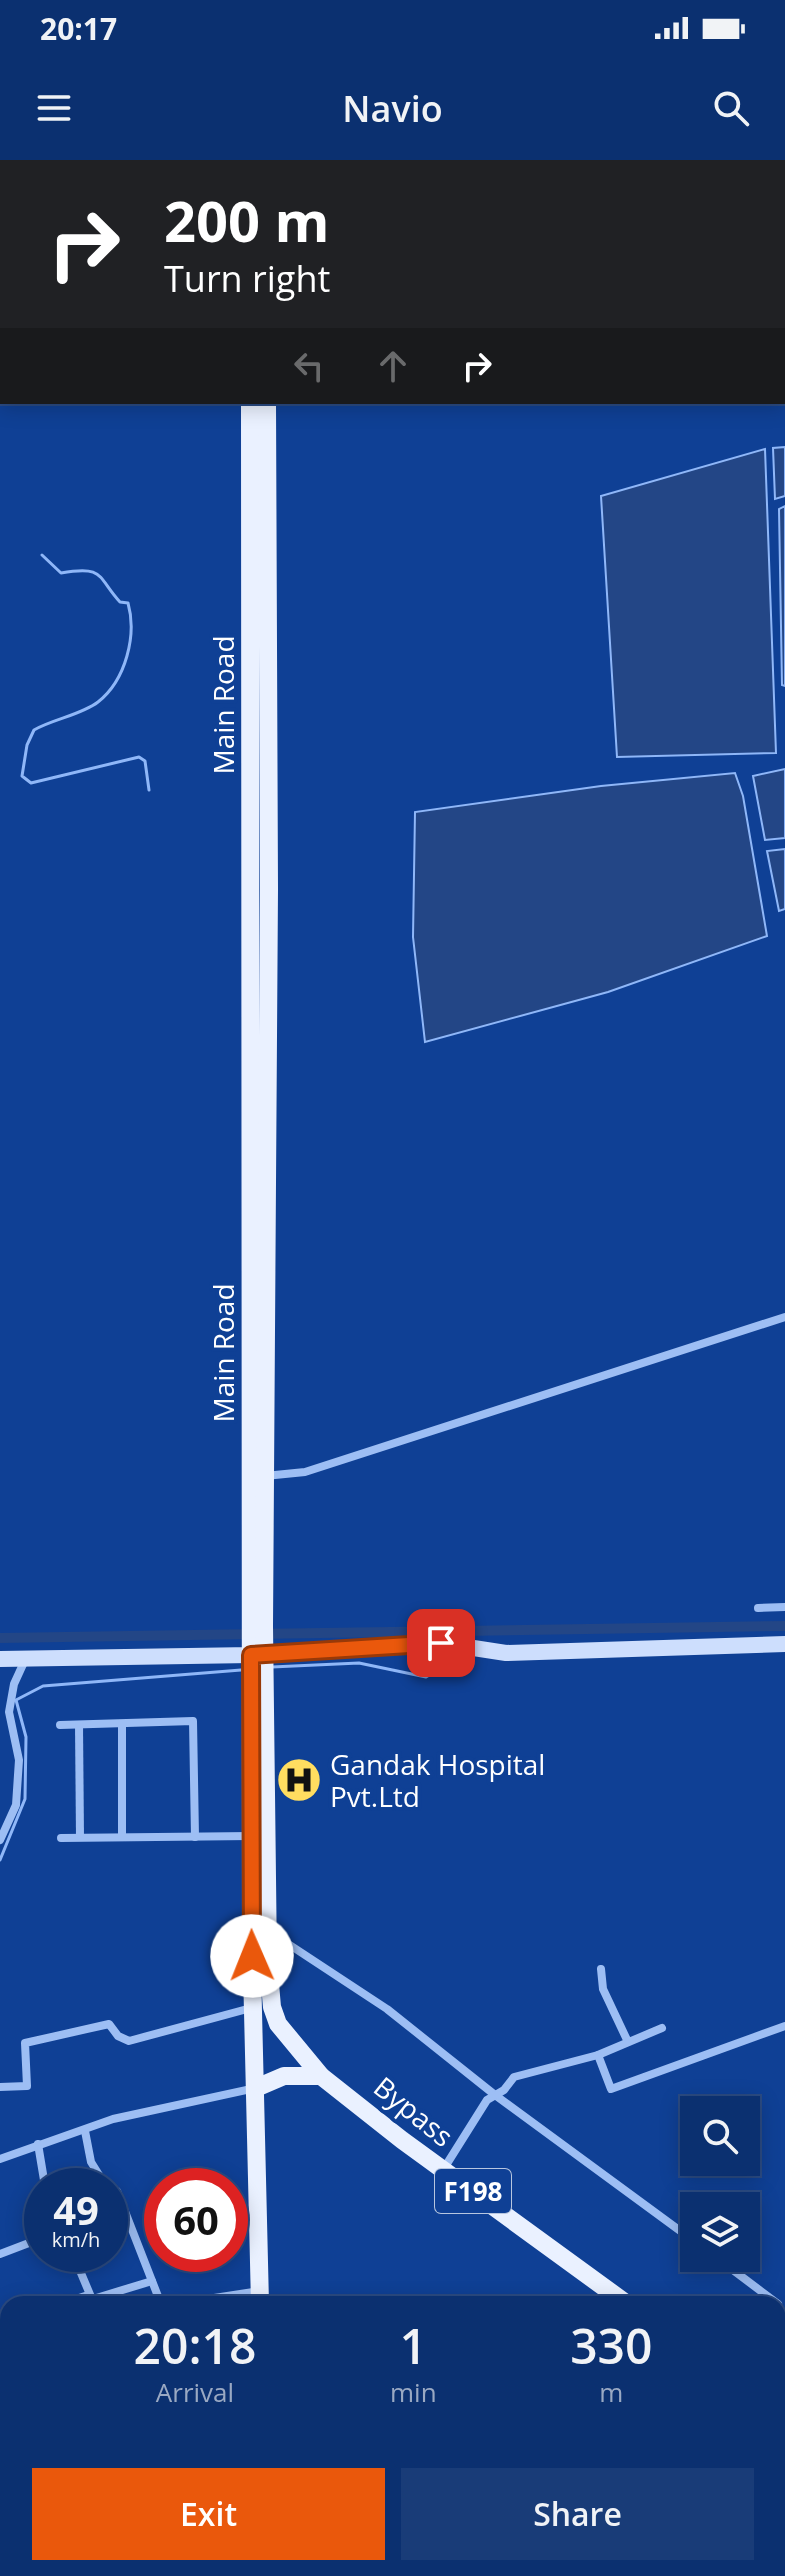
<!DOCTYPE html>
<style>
body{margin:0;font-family:"Open Sans",sans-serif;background:#193c78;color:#f1f3f6;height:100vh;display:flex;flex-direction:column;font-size:30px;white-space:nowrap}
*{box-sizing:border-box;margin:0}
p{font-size:26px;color:#9aa9c3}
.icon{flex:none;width:44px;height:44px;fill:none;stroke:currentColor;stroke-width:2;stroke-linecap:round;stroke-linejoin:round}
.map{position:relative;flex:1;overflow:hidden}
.side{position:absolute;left:0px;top:2136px;width:786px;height:280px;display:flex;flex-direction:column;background:#0b3070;border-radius:24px 24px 0 0;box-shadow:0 4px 20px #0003,0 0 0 2px #2b4b83}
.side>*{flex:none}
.banner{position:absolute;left:0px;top:0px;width:786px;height:244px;box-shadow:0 4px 20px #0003,0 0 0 2px #2b4b83;background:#202124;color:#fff;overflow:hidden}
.buttons{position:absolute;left:680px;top:1936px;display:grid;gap:16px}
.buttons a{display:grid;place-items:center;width:80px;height:80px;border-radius:0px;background:#0b3070;box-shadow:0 4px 20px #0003,0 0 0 2px #2b4b83;font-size:40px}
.speed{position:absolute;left:24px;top:2008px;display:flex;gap:16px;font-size:40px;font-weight:700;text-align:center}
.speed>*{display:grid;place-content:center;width:104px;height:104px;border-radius:50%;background:#0b3070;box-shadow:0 4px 20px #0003,0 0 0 2px #2b4b83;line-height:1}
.speed small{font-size:20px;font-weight:400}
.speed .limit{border:12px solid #d22;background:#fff;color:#111}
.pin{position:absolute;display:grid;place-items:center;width:68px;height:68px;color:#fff;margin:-34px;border-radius:16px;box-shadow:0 4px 12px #0006}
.me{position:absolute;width:88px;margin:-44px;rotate:359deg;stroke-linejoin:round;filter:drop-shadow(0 0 6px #0008)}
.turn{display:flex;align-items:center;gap:28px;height:168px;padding:0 32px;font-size:36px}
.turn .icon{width:104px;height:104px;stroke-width:2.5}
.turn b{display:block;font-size:56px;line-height:68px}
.lanes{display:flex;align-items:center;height:76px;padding:0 32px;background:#0003;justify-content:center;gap:40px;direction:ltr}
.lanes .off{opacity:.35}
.eta{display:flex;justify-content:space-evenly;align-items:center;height:136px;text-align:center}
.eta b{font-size:48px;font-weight:600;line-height:56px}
.button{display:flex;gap:16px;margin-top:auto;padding:16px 32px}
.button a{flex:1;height:92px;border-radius:0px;background:#ea580c;color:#fff;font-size:32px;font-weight:600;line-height:92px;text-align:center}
.button a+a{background:#193c78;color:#f1f3f6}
.status{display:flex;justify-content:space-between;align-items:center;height:56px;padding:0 40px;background:#0b3070;direction:ltr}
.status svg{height:22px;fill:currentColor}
header{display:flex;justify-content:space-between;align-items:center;height:104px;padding:0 32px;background:#0b3070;font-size:36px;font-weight:600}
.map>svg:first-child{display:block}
.water{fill:#234686;stroke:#8fb7f8;stroke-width:2}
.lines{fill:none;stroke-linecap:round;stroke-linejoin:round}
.stream{stroke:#8fb7f8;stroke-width:3}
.canal{stroke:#234686;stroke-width:10}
.minor{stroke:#9dbef4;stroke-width:8}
.secondary{stroke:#cddefd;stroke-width:16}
.primary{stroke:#eaf1ff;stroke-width:18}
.route-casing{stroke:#983908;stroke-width:20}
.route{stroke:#ea580c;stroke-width:14}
.labels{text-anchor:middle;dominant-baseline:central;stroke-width:8;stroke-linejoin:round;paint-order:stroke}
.shield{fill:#0f4095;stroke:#b7c6df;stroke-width:2}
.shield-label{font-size:26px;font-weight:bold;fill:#fff}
.street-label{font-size:28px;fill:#fff;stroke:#0f4095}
.poi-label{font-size:28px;fill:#fff;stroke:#0f4095;text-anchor:start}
</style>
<div class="status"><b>20:17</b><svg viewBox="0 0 49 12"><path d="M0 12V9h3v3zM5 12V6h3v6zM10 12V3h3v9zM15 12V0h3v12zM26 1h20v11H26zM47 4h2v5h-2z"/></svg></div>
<header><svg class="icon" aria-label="menu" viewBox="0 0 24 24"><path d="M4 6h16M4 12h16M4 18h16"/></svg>Navio<svg class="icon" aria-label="search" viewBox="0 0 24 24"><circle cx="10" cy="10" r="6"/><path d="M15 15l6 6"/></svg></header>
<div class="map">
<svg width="785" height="2416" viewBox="0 0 785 2416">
<rect width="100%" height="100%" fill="#0f4095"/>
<g class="water">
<polygon points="785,287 785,336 775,339 773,288"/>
<polygon points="765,289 776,593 617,597 601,336"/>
<polygon points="785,346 785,526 782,525 779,349"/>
<polygon points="785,609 785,678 765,680 753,616"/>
<polygon points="735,613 743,636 767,776 608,832 425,882 413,777 415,652 601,626"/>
<polygon points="785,689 785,749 779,751 767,691"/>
</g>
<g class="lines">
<g class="stream">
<polyline points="236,2 236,0"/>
<path d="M42 395 61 413C105 405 97 417 120 442L128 443C137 475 126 520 98 542 81 555 53 559 34 570L27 585 22 616 31 623 139 597 145 601 149 630"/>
<polyline points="272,1507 359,1503 426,1517 438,1510 443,1498"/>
<polyline points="0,1700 25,1639 26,1577 16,1540 43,1526 241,1510"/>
</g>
<g class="canal">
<polyline points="345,2 346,0"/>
<polyline points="0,76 2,76"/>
<polyline points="0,1478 785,1466"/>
</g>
<g class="minor">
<polyline points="351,2 352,0"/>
<polyline points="0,100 2,101"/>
<polyline points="265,1316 305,1312 785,1157"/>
<polyline points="758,1448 785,1447"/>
<polyline points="122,1564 122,1677"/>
<polyline points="60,1565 193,1561 195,1677"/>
<polyline points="79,1565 80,1677"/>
<polyline points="61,1678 252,1676"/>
<polyline points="0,1680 16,1645 19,1600 9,1552 14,1524 25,1500"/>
<polyline points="270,1772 387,1849 495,1935 694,2081"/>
<polyline points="601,1809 603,1829 628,1882"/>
<polyline points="598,1895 662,1868"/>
<polyline points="0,1927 27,1926 25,1883 109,1864 118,1876 129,1881 251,1848"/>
<polyline points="85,1971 91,2002 106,2026"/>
<polyline points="38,1984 45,2026"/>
<polyline points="0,1999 113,1959 256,1928"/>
<polyline points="443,2010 487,1940 504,1930 514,1917 598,1895 611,1929 785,1866"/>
<polyline points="110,2029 117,2031 161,2144"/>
<polyline points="0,2094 42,2078"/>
<polyline points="73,2094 94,2144"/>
<polyline points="717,2098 778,2144"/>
<polyline points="93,2139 152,2121"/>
<polyline points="61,2144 88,2135"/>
<polyline points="175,2144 260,2131"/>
<polyline points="0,2166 8,2162"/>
<polyline points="0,2234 8,2249"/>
<polyline points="0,2304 8,2301"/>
<polyline points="0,2378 6,2399"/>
</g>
<polyline class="secondary" points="0,1499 251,1495 441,1483 506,1493 785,1484"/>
<g class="primary">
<polyline points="250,0 250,2"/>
<polyline points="267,2 267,0"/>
<polyline points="250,242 251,1768 260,2144"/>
<polyline points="267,242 269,729 264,1466 268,1801 272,1847 278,1864 321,1916 402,1980 627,2144"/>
<polyline points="256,1928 284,1916 321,1916"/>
<polyline points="778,2259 785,2265"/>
<polyline points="258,2416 259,2408"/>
</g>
</g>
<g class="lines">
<g class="route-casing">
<polyline id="route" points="252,1796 251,1495 441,1483"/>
</g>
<use href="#route" class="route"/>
</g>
<defs>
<g id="hospital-disc" transform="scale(2.3)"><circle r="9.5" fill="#ffdd60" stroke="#0f4095"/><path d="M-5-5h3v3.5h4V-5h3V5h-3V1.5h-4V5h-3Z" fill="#111"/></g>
</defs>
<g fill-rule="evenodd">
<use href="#hospital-disc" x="299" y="1620"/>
</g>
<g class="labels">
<rect class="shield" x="435" y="2009" width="76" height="44" rx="6"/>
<g class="shield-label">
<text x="473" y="2031">F198</text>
</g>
<g class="street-label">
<text transform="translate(223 545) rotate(-90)">Main Road</text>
<text transform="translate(223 1193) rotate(-90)">Main Road</text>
<text transform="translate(414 1951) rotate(39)">Bypass</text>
</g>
<g class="poi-label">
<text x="330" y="1604">Gandak Hospital<tspan x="330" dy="32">Pvt.Ltd</tspan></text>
</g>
</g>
</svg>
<div class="buttons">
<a><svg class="icon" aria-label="search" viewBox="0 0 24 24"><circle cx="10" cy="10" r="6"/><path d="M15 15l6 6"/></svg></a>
<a><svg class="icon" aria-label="layers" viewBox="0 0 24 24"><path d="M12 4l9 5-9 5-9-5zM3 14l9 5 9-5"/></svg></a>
</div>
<div class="speed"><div>49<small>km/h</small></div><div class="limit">60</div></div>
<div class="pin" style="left:441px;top:1483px;background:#d93025"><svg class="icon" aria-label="arrive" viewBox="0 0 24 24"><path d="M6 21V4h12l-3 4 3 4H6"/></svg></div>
<svg class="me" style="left:252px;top:1796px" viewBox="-20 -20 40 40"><circle r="19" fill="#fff"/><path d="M0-13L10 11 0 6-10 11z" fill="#ea580c"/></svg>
<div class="banner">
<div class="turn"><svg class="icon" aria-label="right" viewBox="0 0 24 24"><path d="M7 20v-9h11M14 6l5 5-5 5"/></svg><div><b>200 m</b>Turn right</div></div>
<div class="lanes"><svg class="icon off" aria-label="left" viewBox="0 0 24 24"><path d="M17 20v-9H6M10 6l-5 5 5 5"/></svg><svg class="icon off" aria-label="ahead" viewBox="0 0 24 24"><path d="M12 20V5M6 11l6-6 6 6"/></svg><svg class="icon" aria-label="right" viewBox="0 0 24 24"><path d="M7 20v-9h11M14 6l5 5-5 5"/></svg></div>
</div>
<section class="side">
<div class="eta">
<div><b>20:18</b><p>Arrival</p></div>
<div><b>1</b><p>min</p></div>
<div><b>330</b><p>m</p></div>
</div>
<div class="button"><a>Exit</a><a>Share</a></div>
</section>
</div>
